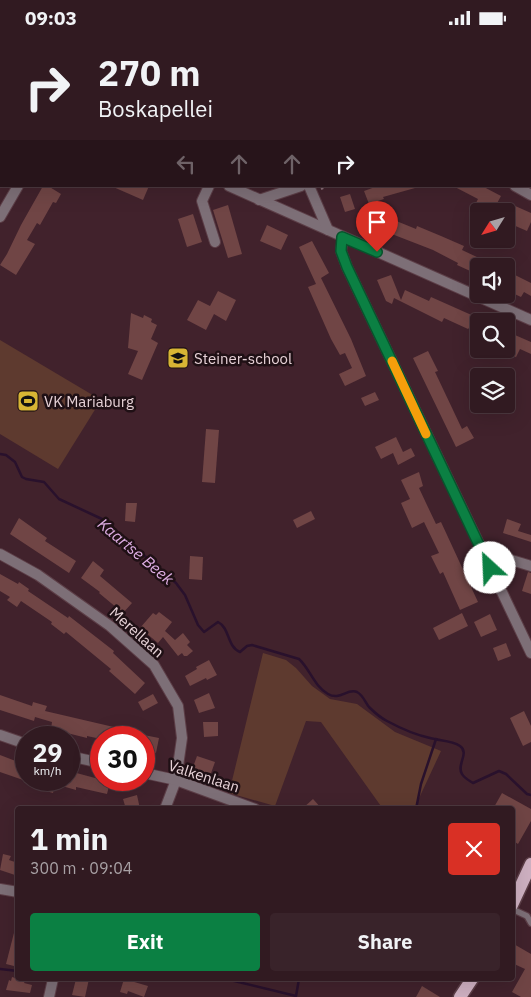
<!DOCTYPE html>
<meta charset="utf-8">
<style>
body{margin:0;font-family:"IBM Plex Sans",sans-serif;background:#39232a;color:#f1f3f6;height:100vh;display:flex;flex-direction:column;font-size:19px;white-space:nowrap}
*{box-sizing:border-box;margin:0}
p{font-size:16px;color:#a8a1a5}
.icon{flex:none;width:28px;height:28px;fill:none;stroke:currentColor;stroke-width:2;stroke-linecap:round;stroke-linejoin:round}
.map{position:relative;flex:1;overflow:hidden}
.panel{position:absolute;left:15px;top:771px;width:500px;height:175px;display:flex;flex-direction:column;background:#311a21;border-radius:5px;box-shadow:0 5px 20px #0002,0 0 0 1px #4c383f}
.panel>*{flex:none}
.banner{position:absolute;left:0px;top:0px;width:531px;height:152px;box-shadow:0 5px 20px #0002,0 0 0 1px #4c383f;background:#311a21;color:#f1f3f6;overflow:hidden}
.needle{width:32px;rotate:233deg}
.tools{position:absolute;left:470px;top:168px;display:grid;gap:10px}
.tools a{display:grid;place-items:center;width:45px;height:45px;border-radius:5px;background:#311a21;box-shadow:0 5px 20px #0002,0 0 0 1px #4c383f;font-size:25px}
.speed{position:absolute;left:15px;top:691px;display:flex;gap:10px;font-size:25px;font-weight:700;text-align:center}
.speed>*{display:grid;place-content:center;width:65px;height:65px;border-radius:50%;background:#311a21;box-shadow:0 5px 20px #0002,0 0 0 1px #4c383f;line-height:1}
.speed small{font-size:12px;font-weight:400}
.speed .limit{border:8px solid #d22;background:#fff;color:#111}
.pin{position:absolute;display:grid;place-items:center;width:42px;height:42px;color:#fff;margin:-51px -21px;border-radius:50% 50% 50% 0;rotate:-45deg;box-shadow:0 0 5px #0007}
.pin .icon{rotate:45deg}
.me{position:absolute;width:55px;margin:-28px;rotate:335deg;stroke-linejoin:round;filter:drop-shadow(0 0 4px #0008)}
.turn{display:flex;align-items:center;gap:18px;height:105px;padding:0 15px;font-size:22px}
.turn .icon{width:65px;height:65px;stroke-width:2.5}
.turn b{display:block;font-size:35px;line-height:42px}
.lanes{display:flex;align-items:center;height:48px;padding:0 15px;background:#0003;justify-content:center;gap:25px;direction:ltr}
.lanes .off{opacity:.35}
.round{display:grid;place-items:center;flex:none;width:52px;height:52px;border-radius:5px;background:#39232a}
.headline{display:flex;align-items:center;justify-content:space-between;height:85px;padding:0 15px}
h1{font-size:30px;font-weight:800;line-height:38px}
.action{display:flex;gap:10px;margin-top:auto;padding:10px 15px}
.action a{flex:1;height:58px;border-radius:5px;background:#0b8043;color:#fff;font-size:20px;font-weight:800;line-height:58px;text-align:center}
.action a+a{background:#39232a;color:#f1f3f6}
.status{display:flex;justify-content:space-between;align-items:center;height:35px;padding:0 25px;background:#311a21;direction:ltr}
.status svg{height:14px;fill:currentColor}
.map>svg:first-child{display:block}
.green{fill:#5e3a2f}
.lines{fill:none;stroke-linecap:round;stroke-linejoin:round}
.stream{stroke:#29112c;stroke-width:2.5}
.building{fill:#704545}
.service-casing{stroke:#5c3e47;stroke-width:8}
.minor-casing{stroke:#5c3e47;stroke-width:12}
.primary-casing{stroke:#5c3e47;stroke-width:15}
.path{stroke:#896e76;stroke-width:2;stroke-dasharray:2.5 2.5;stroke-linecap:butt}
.service{stroke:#7d6f77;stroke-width:5.5}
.minor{stroke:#7d6f77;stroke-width:10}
.primary{stroke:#ceb0c1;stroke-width:12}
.route-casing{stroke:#07532c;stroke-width:12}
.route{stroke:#0b8043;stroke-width:9}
.slow{stroke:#f59e0b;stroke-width:9}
.labels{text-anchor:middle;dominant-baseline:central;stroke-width:5;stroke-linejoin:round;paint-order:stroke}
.poi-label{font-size:15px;fill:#e7d2d7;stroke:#1f1015;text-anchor:start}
.street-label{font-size:15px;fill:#e7d2d7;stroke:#1f1015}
.water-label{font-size:16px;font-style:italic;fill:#deade3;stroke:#1f1015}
</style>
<div class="status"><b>09:03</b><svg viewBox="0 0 49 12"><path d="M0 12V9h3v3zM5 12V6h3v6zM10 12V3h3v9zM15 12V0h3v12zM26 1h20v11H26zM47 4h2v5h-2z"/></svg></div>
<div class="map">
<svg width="531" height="962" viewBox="0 0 531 962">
<rect width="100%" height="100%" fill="#41222c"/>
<g class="green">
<polygon points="0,305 101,365 58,434 0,399"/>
<polygon points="263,618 286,625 296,633 312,651 330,664 357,669 395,697 441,716 414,774 383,774 321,687 306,686 275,771 229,758"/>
</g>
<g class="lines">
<g class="stream">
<path d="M0 419 6 420 15 427 22 442 26 444 44 447 59 464 102 484 176 548 185 560 198 590 204 597 218 587C230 593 227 612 240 617L247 611 252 610 299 624C310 634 314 651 328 659 340 666 347 653 357 657 363 660 365 667 369 672 374 677 381 683 387 686 400 693 416 700 430 703 440 706 451 705 460 711 470 718 456 730 462 739 464 743 470 746 473 748L499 736 506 739 527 759 531 760"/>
<polyline points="416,774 421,749 436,704"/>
<polyline points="0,934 18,936"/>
<polyline points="226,944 296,961 299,944"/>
</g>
</g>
<g class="building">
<polygon points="43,151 48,151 61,159 56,168 53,167 40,190 37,188 27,205 35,209 16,240 0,230 7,219 21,190"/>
<polygon points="111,151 149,151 143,165"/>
<polygon points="378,151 414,151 415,153 383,162 384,164 369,169 364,156"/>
<polygon points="453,151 482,151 501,161 495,172 487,168 483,176 478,176 473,174 478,164"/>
<polygon points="350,159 355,174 345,177 340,162"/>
<polygon points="228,170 242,219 228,223 213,175"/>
<polygon points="513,170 531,178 531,187 527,196 506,187"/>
<polygon points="193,179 202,207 187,212 178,184"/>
<polygon points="389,183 416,194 417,191 441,201 464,211 462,215 496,231 479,231 479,240 457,230 458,228 433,215 384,196"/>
<polygon points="267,190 288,200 281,215 260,206"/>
<polygon points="312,206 329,238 321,243 351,304 366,341 345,351 339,339 352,333 345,318 340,320 331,304 308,252 316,249 299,212"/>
<polygon points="511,238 531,248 531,261 524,257 521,262 506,255 506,248"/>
<polygon points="391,240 401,265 405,255 429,266 431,262 485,286 479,286 479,297 469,293 468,294 444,283 442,287 394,263 392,269 386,266 377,245"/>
<polygon points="218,256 236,265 226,286 214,279 206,295 187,285 198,265 210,271"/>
<polygon points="131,278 143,283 144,280 152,284 151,287 157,290 151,304 158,308 142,345 128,339 138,316 128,313"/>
<polygon points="506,296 531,307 531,319 520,314 516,322 506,318"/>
<polygon points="428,316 438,336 435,337 462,394 467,391 474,403 456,412 413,323"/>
<polygon points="375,357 379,365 365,371 361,363"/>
<polygon points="206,394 219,395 215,448 202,447"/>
<polygon points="396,402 403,417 411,413 415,421 398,430 393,418 381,424 375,412"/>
<polygon points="419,437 423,451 419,453 426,468 436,489 441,487 478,567 460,575 443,537 440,539 431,521 439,518 424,487 412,493 401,468 410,464 401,445"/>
<polygon points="126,468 137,468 135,487 125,486"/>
<polygon points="311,476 315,484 297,493 293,485"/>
<polygon points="19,483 47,503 45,506 76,526 69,538 10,499"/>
<polygon points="507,484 521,489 518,496 531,500 531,507 503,498"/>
<polygon points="190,521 203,522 202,545 189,544"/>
<polygon points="93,526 104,535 100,541 132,568 123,578 99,558 100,557 81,543"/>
<polygon points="528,537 531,538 531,559 522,556"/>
<polygon points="0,539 18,549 19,547 29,554 28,556 68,583 69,581 114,616 113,618 145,648 135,659 109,636 111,634 66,597 64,599 51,589 52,587 21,566 17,572 7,565 10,562 0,556"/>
<polygon points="159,577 172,587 165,596 175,605 183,598 190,607 187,610 193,616 187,621 184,621 182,618 178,621 163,602 158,608 140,593 153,578 156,580"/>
<polygon points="462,578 468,591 439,605 433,593"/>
<polygon points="490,579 497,595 481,602 474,587"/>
<polygon points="506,608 511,621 498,626 493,613"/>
<polygon points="209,625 217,640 207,645 206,643 190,651 185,641 197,634 196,632"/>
<polygon points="209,658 215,673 199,678 194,665"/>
<polygon points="153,659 158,668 143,676 138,667"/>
<polygon points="0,660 32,671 33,667 47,671 45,676 118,693 116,702 101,702 101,704 87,701 87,703 51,694 52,687 35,682 34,686 0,675"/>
<polygon points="524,676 531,691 531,707 523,711 510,683"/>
<polygon points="203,687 218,687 218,701 204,702"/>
<polygon points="144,700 159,703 156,718 144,715"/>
<polygon points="0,720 26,730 26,746 0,737"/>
<polygon points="197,721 215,727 210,741 192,735"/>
<polygon points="69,736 110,747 107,759 76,752 76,755 55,749 53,758 39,754 41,745 69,745"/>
<polygon points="502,758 531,774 531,786 518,809 512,805 512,774 493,774"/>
<polygon points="137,760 140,774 126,774 123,764"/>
<polygon points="313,764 322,774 302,774"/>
<polygon points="3,819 11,821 9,825 18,828 15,840 0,835"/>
<polygon points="15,894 18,894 18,932 6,929"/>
<polygon points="512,908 531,919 531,962 521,962 512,957 525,934 512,928"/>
<polygon points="12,942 25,946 24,948 32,950 30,958 6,955 9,945 11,946"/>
<polygon points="76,944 89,944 85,962 72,960"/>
<polygon points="124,944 148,951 144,962 128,956 127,959 120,957"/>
<polygon points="422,951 440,962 416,962"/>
</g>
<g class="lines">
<g class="service-casing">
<polyline id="service" points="512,874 527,881 531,888"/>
</g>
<g class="minor-casing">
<g id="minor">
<polyline points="87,0 88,1"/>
<polyline points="474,0 476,1"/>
<polyline points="105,1 106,0"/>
<polyline points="301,1 305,0"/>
<polyline points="530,31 531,31"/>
<polyline points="0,49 1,49"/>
<polyline points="530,78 531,78"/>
<polyline points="209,151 202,166 215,207"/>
<polyline points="229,151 531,285"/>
<polyline points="309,151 328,195"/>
<polyline points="515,151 531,160"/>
<polyline points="259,165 301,151"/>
<polyline points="0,182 18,151"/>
<polyline points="343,202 341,216 347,232 531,618"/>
<polyline points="482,516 531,531"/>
<polyline points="0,519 38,540 110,591 154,630 178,671 182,703 176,745 165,774"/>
<polyline points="0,700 26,709"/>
<polyline points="69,721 101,728"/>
<polyline points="144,738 176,745 255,774"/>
<polyline points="0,854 18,857"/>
<polyline points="49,962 53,944"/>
</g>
</g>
<g class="primary-casing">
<g id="primary">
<polyline points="512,870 531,829"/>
<polyline points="460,962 472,944"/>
</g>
</g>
<polyline class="path" points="321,154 328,151"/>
<use href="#service" class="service"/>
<use href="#minor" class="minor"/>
<use href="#primary" class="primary"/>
</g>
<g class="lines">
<g class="route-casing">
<polyline id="route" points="377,217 342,202 341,216 347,232 490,533"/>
</g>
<use href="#route" class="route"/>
<polyline class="slow" points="392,326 426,399"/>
</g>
<defs>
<g id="school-square" transform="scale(1.125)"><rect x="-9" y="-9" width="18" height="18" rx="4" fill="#d7b534" stroke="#1f1015"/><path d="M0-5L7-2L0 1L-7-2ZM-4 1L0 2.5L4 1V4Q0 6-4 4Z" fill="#111"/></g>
<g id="stadium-square" transform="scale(1.125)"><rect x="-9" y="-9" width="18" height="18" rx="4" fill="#d7b534" stroke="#1f1015"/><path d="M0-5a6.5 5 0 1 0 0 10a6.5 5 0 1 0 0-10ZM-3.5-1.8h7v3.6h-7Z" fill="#111"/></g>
</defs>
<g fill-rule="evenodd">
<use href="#school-square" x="178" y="323"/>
<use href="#stadium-square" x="28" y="366"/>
</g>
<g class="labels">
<g class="poi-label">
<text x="194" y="323">Steiner-school</text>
<text x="44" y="366">VK Mariaburg</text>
</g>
<g class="street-label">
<text transform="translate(137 597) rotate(42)">Merellaan</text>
<text transform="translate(204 741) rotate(18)">Valkenlaan</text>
</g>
<g class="water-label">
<text transform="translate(136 516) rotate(40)">Kaartse Beek</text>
</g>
</g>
</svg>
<div class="tools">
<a><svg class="needle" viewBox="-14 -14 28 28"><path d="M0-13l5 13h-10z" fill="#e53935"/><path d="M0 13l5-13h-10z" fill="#a8a1a5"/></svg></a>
<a><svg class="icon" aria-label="sound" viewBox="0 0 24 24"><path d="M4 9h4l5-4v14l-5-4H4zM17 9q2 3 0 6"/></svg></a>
<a><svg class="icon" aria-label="search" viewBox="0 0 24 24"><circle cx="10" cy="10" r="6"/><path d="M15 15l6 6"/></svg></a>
<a><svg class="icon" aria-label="layers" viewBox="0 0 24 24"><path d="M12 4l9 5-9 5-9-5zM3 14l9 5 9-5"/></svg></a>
</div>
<div class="speed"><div>29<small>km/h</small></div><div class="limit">30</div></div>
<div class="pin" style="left:377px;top:217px;background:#d93025"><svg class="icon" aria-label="arrive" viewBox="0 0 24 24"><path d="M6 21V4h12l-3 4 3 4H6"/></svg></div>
<svg class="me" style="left:490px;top:533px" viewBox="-20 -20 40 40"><circle r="19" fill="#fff"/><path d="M0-13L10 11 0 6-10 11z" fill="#0b8043"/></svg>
<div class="banner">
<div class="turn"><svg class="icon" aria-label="right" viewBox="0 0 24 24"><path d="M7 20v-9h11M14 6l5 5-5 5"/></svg><div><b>270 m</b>Boskapellei</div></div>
<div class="lanes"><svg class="icon off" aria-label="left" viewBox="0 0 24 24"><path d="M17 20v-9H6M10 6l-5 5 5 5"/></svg><svg class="icon off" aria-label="ahead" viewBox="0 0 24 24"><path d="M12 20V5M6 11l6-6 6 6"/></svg><svg class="icon off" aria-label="ahead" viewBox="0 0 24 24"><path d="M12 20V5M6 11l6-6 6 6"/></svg><svg class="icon" aria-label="right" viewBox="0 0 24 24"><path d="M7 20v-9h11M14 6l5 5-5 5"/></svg></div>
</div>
<section class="panel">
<div class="headline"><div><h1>1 min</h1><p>300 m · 09:04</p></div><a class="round" style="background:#d93025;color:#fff"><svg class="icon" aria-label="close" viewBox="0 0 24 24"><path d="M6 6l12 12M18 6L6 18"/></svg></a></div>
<div class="action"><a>Exit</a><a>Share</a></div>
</section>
</div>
